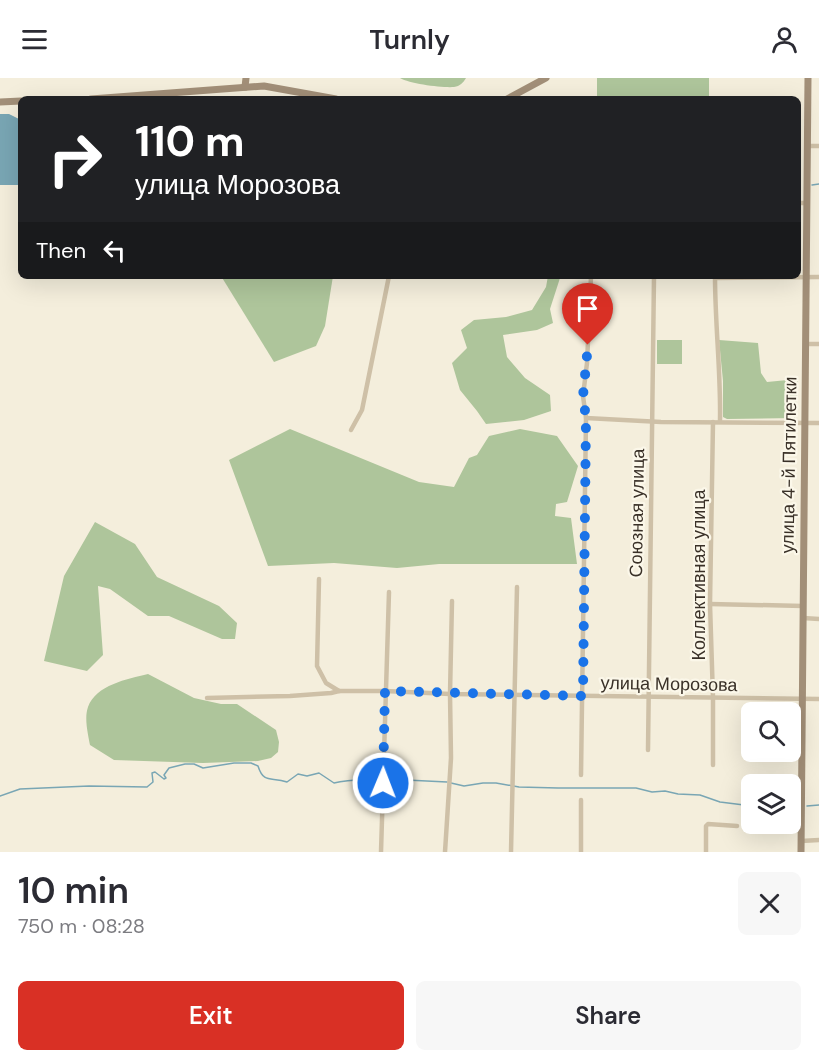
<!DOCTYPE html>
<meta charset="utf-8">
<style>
body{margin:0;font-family:"DM Sans",sans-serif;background:#f7f7f7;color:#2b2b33;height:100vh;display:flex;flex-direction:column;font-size:22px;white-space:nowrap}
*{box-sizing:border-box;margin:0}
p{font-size:20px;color:#7c7c81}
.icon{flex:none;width:33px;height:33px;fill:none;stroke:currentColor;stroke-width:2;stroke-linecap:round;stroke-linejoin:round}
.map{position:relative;height:774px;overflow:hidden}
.drawer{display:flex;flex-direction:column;background:#fff;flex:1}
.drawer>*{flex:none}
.guide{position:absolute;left:18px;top:18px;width:783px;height:183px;border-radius:9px;box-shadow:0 6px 24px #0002;background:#202124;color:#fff;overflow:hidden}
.controls{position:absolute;left:741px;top:624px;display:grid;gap:12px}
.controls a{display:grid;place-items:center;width:60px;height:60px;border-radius:9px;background:#fff;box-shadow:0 6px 24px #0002;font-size:30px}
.pin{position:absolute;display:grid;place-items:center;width:51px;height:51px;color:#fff;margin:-62px -26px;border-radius:50% 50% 50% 0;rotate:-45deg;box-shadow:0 0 6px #0007}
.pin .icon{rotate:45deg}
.me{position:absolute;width:66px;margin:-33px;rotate:1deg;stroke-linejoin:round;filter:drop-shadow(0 0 4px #0008)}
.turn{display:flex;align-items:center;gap:21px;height:126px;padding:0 18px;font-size:27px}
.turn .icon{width:78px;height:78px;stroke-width:2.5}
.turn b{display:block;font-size:42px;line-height:51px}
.then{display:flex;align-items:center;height:57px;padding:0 18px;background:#0003;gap:12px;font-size:22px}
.round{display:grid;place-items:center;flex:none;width:63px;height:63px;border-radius:9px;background:#f7f7f7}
.overview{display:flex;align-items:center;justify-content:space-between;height:102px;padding:0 18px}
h1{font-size:36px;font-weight:600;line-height:45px}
.button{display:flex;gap:12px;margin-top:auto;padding:12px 18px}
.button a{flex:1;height:69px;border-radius:9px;background:#d93025;color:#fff;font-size:24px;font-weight:600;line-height:69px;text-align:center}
.button a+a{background:#f7f7f7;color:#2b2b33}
header{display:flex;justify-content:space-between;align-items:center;height:78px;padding:0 18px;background:#fff;font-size:27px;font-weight:600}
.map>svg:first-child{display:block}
.green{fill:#aec59b}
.water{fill:#79a6b4}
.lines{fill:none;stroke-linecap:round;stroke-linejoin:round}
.stream{stroke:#79a6b4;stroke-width:1.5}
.street{stroke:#cec0a7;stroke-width:4.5}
.secondary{stroke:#a28f78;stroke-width:7}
.route{stroke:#1a73e8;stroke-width:10;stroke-dasharray:0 18}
.labels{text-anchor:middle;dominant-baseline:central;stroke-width:4.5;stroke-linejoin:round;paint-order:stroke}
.street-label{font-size:18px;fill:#3a3128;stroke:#fbf7e9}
</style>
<header><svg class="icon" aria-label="menu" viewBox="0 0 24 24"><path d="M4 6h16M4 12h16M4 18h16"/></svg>Turnly<svg class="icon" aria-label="person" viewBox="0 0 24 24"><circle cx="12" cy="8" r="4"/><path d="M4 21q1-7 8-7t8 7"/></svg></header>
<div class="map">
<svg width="819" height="774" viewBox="0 0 819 774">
<rect width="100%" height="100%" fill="#f4eedc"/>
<g class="green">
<path d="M400 0H466C463 5 460 8 454 9 443 10 410 6 400 0Z"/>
<rect x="597" y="0" width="112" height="21"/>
<polygon points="221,198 333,198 325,248 316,268 274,284"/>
<polygon points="548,198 560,200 550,231 553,245 537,252 503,257 507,279 525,300 550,317 551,333 524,342 486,346 477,333 460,312 452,285 467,270 461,252 474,242 506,239 532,232 546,209"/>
<rect x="657" y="262" width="25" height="24"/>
<polygon points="719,262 758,265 761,295 767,304 798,301 795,340 727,341 723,339 723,303"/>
<polygon points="290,351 419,404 454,409 469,380 477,377 489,358 520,351 557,358 578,388 567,424 556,426 555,438 571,440 577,486 439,486 397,490 334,485 268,488 229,382"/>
<polygon points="95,444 135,466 157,499 219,528 237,545 235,561 222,561 169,538 148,538 110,511 98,508 103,577 87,593 44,583 64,498"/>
<path d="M148 596 194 620 221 626H237L276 652 279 664 278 674 271 680 258 683 203 685 114 682 90 667C88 656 84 640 88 629 96 607 127 601 148 596Z"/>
</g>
<polygon class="water" points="0,36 9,36 21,42 21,107 0,107"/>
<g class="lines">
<g class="stream">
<polyline points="812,107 819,106"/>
<polyline points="386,701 447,704"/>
<polyline points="451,705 464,708 483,705 496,705 519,709 558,710 636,710 652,714 665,713 678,716 700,717 720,724 752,728"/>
<path d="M0 718 20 711 89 708 147 709 153 704 152 695 155 694 164 701 166 700 164 697 169 690 185 686H194L203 690 234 685H251L258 688C264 707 272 698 287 704L298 696 307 698 319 695 334 705C349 701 365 702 381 701"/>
<polyline points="790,727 795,728"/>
<polyline points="807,728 819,727"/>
</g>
<g class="street">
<polyline points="807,68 819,68"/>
<polyline points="798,125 806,125"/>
<path d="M715 198C715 247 721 295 720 343"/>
<polyline points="715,200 819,199"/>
<polyline points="805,266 819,266"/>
<polyline points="586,340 661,344 819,345"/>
<polyline points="713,344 710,526 713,620 713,687"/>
<polyline points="351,352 362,332 389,198"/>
<polyline points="319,501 317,588 326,605 339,613"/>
<polyline points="710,526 803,528"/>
<polyline points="803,540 819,541"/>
<polyline points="207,620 290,618 331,615 339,613 385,613 450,616 819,621"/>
<polyline points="648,672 654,198"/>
<polyline points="581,697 586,340 583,318 587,285 591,198"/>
<polyline points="581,722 581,774"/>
<polyline points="801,763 819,762"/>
<polyline points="381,774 389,514"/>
<polyline points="445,774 451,680 450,616 452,523"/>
<polyline points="511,774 517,509"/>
<polyline points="706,774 706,748 708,746 737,748"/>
</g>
<g class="secondary">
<polyline points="245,9 246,0"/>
<polyline points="91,21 264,8 336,21"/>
<polyline points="507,21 546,0"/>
<polyline points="0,24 21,23"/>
<polyline points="801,774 808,0"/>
</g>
</g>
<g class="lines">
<polyline class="route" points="383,705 385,613 583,618 586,340 583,318 588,267"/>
</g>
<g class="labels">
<g class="street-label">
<text transform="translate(789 387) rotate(-89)">улица 4-й Пятилетки</text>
<text transform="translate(637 435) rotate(-89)">Союзная улица</text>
<text transform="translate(699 497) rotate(-90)">Коллективная улица</text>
<text transform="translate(669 606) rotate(1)">улица Морозова</text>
</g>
</g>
</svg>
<div class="controls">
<a><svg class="icon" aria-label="search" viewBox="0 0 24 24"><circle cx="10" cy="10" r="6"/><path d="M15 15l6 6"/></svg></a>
<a><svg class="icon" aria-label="layers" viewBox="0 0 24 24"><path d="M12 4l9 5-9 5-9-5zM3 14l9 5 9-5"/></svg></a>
</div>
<div class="pin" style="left:588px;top:267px;background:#d93025"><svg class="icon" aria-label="arrive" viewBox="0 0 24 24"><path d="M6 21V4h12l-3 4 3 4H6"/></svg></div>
<svg class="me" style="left:383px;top:705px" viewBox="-20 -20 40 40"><circle r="17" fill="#1a73e8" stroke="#fff" stroke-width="3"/><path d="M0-11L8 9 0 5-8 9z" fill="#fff"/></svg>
<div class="guide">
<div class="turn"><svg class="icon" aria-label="right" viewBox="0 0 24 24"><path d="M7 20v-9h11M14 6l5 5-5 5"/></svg><div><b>110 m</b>улица Морозова</div></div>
<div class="then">Then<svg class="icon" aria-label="left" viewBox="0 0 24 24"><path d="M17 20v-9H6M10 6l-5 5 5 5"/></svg></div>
</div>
</div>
<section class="drawer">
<div class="overview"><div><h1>10 min</h1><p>750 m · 08:28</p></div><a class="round"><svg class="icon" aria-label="close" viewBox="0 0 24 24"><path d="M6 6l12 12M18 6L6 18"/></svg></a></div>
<div class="button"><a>Exit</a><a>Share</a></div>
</section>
